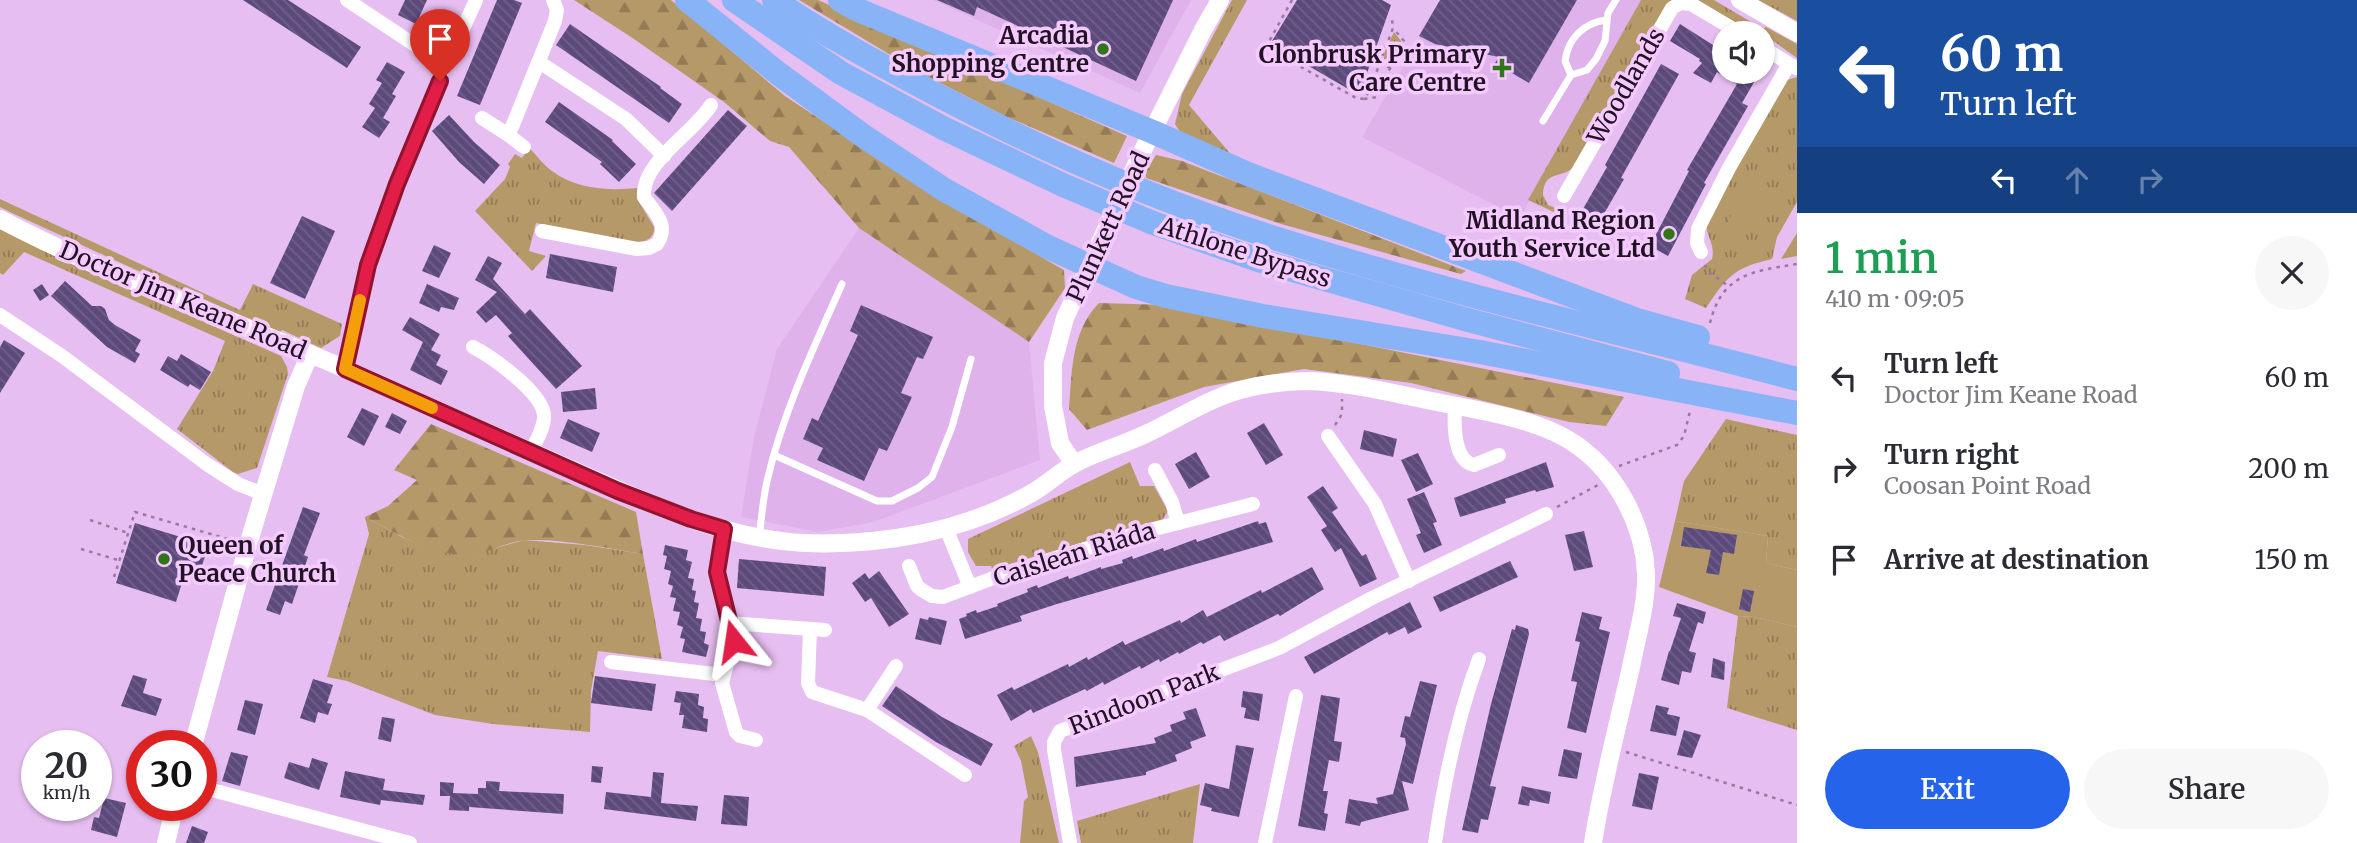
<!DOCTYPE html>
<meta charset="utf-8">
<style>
body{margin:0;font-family:Merriweather,serif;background:#f7f7f7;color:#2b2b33;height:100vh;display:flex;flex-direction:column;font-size:26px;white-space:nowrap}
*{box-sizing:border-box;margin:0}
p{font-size:23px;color:#7c7c81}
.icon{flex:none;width:38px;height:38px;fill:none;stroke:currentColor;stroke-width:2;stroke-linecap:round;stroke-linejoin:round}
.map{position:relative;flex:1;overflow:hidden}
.sheet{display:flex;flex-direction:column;background:#fff;width:560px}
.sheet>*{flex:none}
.banner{background:#1a4fa0;color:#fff;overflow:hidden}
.fabs{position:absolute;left:1712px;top:21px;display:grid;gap:14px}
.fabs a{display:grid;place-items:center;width:63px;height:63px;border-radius:50%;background:#fff;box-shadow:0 2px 5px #0004;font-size:35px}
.speed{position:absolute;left:21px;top:730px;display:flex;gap:14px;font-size:35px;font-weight:700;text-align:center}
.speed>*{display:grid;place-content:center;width:91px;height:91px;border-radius:50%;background:#fff;box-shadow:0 2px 5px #0004;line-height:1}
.speed small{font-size:18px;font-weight:400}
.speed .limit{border:10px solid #d22;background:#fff;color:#111}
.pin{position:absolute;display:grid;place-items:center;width:60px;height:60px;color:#fff;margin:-72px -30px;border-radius:50% 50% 50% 0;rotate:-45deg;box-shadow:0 0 7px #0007}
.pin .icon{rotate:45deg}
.me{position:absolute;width:77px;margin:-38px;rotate:345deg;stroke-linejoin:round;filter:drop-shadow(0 0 5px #0008)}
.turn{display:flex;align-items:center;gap:24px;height:147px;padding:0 28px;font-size:32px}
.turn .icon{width:91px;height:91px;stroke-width:2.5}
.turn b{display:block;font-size:49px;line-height:60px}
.lanes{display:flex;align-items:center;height:66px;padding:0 28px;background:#0003;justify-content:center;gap:35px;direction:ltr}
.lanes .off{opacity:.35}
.round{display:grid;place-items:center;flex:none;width:74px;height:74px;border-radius:37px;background:#f7f7f7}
.head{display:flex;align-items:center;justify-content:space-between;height:119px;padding:0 28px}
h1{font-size:42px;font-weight:600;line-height:52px;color:#1e9e55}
.cta{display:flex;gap:14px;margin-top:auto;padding:14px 28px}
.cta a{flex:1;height:80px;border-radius:42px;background:#2563eb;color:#fff;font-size:28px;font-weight:600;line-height:80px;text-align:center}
.cta a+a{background:#f7f7f7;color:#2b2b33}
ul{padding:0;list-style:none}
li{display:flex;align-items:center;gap:21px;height:91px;padding:0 28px}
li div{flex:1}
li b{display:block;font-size:26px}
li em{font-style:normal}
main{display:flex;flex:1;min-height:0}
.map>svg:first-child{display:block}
.built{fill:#dfb2ec}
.grass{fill:url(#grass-tufts)}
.forest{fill:url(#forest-firs)}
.green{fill:#b69969}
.building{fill:url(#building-back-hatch)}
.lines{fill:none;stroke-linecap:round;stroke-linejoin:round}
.path{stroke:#987aa0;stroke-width:2.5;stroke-dasharray:3.5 5;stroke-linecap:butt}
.service{stroke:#fff;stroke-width:7}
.minor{stroke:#fff;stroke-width:14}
.tertiary{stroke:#fff;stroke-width:18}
.trunk{stroke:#88b3f7;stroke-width:24}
.route-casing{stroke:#92132f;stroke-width:18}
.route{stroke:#e11d48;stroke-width:12}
.slow{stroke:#f59e0b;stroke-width:12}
.poi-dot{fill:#307618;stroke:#f4caff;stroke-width:2.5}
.labels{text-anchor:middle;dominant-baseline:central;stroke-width:7;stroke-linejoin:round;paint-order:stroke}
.poi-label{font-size:24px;font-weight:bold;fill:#211224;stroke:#f4caff;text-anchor:end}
.street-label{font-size:24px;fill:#211224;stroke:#f4caff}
</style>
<main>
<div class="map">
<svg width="1797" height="843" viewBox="0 0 1797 843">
<defs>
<pattern id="grass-tufts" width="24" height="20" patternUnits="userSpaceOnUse" patternTransform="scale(1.75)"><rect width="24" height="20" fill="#b69969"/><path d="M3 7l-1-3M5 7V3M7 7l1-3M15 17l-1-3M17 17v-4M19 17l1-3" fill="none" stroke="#947b56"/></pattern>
<pattern id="forest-firs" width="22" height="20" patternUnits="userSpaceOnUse" patternTransform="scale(1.75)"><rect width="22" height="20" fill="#b69969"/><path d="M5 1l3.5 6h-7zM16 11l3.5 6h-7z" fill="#947b56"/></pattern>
<pattern id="building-back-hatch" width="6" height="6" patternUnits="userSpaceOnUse" patternTransform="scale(1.75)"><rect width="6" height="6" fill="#5c4a7d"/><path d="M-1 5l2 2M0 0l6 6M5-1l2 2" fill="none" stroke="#6f608a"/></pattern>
</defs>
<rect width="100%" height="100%" fill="#e7bef1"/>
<g class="built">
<polygon points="933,0 1191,0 1140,93"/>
<polygon points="1442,0 1641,0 1520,218 1362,137"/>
<polygon points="859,228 1029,342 1040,460 874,522 818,532 741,517 754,437 777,349"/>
</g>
<g class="grass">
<polygon points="1232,0 1247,0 1189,105 1234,158 1182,135 1175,124 1182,94"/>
<path d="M1641 0H1675L1575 166C1561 180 1544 169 1543 195L1548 205 1558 209 1556 213 1528 200Z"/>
<polygon points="1696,0 1714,0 1763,29 1766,27 1797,44 1797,58 1762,33 1755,31 1751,33"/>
<polygon points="1758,0 1797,0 1797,21"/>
<polygon points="1394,32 1401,41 1400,51 1390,66 1383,64 1385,51"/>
<path d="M1797 77V202L1777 237 1772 259C1733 268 1728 276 1706 308L1685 299 1692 275 1712 259C1716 243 1704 236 1707 220L1787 80Z"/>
<path d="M529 148C537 155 543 165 552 171 575 189 609 191 637 188V198L654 227C655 239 645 242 635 243L536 223 529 251 546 256 532 271 475 211 505 179 510 167 508 164 515 154 522 158Z"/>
<polygon points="0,199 240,310 253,284 342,324 340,336 321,348 282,330 280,332 134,269 12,213 0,207"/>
<polygon points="0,229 55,256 281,356 287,367 288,374 257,468 238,474 233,472 177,429 213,371 225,341 24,252 3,275 0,273"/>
<polygon points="1726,419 1797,435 1797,570 1766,563 1768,536 1675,521 1684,481"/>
<polygon points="1130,462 1140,486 1154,486 1168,511 1163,519 992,569 991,566 976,566 968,552 968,539"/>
<polygon points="365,517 402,537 425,546 474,554 524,540 585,545 643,554 662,659 598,651 591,691 590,732 493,724 435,715 347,681 327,677 369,534"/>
<polygon points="1738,616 1754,617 1797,627 1797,730 1727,708"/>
<polygon points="1031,736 1038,752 1059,843 1020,843 1024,801 1028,797 1021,761 1014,746"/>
<polygon points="1200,784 1193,843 1081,843 1077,821"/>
</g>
<g class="forest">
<polygon points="574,0 671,0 785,96 942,200 1064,270 1065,288 1029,342 859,228 789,147 770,141 724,102 634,39"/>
<polygon points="799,0 818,0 1127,136 1114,163 1007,117 917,71"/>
<polygon points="1156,155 1182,161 1466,271 1461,274 1281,224 1146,178 1146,171"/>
<path d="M1099 303 1167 305 1624 397 1606 426 1569 422 1411 383 1304 369 1204 387 1087 430 1069 409C1072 371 1071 332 1099 303Z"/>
<path d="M431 424 636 512 643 554C605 548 566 539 527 540 509 541 492 551 475 554 440 560 395 533 365 517L388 506 417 480 394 470Z"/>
</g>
<g class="green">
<polygon points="1745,186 1765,195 1748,232 1728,222"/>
<polygon points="1797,233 1797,256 1781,259"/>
<polygon points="1675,521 1768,536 1766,563 1797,570 1797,627 1754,617 1738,616 1659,587"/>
</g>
<g class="building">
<polygon points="243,0 288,0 361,47 347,68"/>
<polygon points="405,0 427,0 416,24 398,15"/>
<polygon points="497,0 514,0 522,3 480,105 457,96"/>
<polygon points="937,0 1173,0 1136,81 977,7 974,16"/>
<polygon points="1297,0 1382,0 1391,5 1360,93 1350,88 1350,90 1281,50 1281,47 1272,41"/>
<polygon points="1440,0 1577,0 1529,83 1495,63 1499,57 1435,44 1419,36"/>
<polygon points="570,24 661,87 660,88 682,104 669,123 556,45"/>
<polygon points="1680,24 1724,52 1724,72 1760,72 1742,103 1748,106 1704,183 1706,184 1668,256 1650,246 1689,171 1687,170 1737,84 1717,72 1711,83 1693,73 1702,63 1699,61 1700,59 1670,41"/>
<polygon points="387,62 405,72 392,94 396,96 383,118 390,122 379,138 362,127 375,108 369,104 382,83 376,80"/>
<polygon points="1661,64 1679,74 1621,178 1624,179 1597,226 1579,216 1607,167 1605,165"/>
<polygon points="559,102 613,140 612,141 636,164 619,182 600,164 602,162 545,122"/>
<polygon points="728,110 747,126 672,211 654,193"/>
<polygon points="449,115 474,142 500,165 484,184 459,162 432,131"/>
<polygon points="302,216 335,231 305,299 270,283"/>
<polygon points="434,245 451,253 439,278 422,271"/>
<polygon points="550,254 617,267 613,292 546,278"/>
<polygon points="488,256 502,263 493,279 525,314 530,309 582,366 556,389 508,336 512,333 496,315 486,323 476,312 497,292 475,280"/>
<polygon points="65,281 92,306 101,306 105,309 109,320 115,325 141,340 135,351 140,354 135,363 107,347 51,296"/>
<polygon points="42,284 49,295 40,301 33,290"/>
<polygon points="427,284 459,298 454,310 441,307 439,312 419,303"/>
<polygon points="861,305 933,337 923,359 917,357 901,393 912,397 887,451 879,448 864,481 817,460 823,448 803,439 812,418 818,421 858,335 850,331"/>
<polygon points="410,317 440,334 431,350 441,355 436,365 448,371 441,385 410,370 423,342 402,330"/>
<polygon points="4,340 25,353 0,393 0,347"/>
<polygon points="181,354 211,372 200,390 190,384 188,387 160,370 168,356 177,361"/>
<polygon points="595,388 597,409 563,412 561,392"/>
<polygon points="362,408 379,416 364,446 347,437"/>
<polygon points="392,413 407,421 400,434 385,427"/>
<polygon points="568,419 600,433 592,452 560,438"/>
<polygon points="1264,423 1283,455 1266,465 1247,433"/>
<polygon points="1364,430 1397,439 1393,457 1360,449"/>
<polygon points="1196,452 1210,477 1189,489 1175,464"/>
<polygon points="1418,453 1433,484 1416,492 1401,460"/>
<polygon points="1546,462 1554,487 1536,492 1535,490 1505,499 1506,503 1460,517 1454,498"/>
<polygon points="1323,486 1338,508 1332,512 1362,556 1366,554 1377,579 1360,587 1341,548 1335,552 1321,530 1327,526 1307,497"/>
<polygon points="1424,492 1437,522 1433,523 1442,545 1424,553 1416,535 1421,533 1407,499"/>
<polygon points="303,507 320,513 304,555 308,557 292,604 285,601 280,615 266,610"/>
<polygon points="1258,521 1259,524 1266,522 1273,542 1057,604 1020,616 1022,621 965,639 959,619 967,616 966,614 976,610 977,613 998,606 997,604 1028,592 1027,589 1037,585 1038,588 1068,576 1069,579 1101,567 1101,569 1123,563 1122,560 1132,556 1133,559 1163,548 1164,551 1196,539 1197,542"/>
<polygon points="135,523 197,542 195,547 207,551 200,571 187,567 176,602 116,583"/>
<polygon points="1684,527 1737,535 1734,554 1723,552 1719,575 1706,573 1711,550 1681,546"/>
<polygon points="1584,531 1593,567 1574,571 1565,535"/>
<polygon points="665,545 688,550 686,560 692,562 688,578 694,579 692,590 696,591 694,602 699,603 696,618 702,619 700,631 706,632 704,643 709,645 706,657 682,652 685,639 680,638 683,627 677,625 680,612 673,611 676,598 670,597 673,586 668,584 671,571 664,569 667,556 663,555"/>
<polygon points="739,559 826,567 824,596 737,588"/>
<polygon points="1510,561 1518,577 1440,612 1433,597"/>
<polygon points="1312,567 1324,589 1280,616 1278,614 1224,641 1220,635 1203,644 1201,642 1179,654 1178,652 1160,662 1159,659 1141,669 1140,666 1104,685 1103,682 1087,691 1085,689 1033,713 1031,709 1011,721 997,695 1012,687 1014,690 1068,664 1069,667 1087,657 1088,660 1123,641 1125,645 1180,620 1181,623 1203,610 1207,617 1261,590 1262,593"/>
<polygon points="879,571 909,614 889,627 871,598 865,602 852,583 865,573 869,579"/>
<polygon points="1743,589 1754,591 1750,612 1739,609"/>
<polygon points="1410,602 1422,627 1408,634 1405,627 1389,635 1387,632 1314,674 1304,657"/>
<polygon points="1677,603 1706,612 1703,624 1698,622 1689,651 1696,653 1691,673 1682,671 1679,685 1661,680 1669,651 1670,651 1681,618 1673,616"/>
<polygon points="1582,612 1602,617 1599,629 1610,632 1586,733 1567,728 1577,682 1571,681 1580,642 1575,641"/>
<polygon points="929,617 947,621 941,645 915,639 920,618 928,620"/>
<polygon points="1516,625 1528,629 1529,634 1490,786 1496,787 1488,820 1481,819 1478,833 1462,830 1491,704 1512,629 1515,630"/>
<polygon points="1713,658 1725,662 1724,680 1711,677"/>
<polygon points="133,675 147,679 143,693 162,699 156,716 121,706"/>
<polygon points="595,676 656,684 652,711 591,703"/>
<polygon points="313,679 333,685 327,703 332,704 328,715 318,712 315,723 300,718"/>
<polygon points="1420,681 1437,685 1413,784 1402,781 1409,810 1361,822 1360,826 1345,823 1349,799 1378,804 1376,798 1393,794 1406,744 1405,738 1400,737 1405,716 1410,717"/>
<polygon points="896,686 942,717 993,744 981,766 936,742 882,706"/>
<polygon points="676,691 699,694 698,705 704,707 703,718 708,719 707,732 682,728 684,715 679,715 681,703 674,702"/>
<polygon points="1243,691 1263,694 1259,721 1244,718 1246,708 1241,707"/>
<polygon points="1321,695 1340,698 1334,741 1342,742 1339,762 1329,760 1323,791 1328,791 1324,813 1328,814 1325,831 1298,826"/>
<polygon points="245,700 263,704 255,735 237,730"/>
<polygon points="1656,705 1669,708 1667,714 1680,717 1676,736 1650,731"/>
<polygon points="1196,708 1206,736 1190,742 1192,748 1175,755 1177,761 1146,772 1146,775 1076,787 1074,757 1156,743 1154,738 1172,731 1170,725 1186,719 1183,712"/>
<polygon points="382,717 395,719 391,742 378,739"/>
<polygon points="1684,730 1701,735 1692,758 1677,755"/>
<polygon points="1236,745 1254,748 1239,817 1211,811 1212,808 1200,805 1205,783 1229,789"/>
<polygon points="1564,749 1582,753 1577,779 1558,776"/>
<polygon points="231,752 248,756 240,786 222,781"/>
<polygon points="312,758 328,763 319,790 284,778 289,762 309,768"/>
<polygon points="592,766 603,767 601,783 591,782"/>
<polygon points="345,771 385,779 383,790 425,795 423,805 381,800 380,805 340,797"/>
<polygon points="653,772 664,773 661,803 698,806 696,821 604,809 606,792 651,797"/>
<polygon points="1639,773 1659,777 1652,810 1632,806"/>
<polygon points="486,781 500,782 499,791 564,794 563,814 469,807 469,811 449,810 450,796 440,796 440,782 454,783 453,793 478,794 478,788 486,788"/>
<polygon points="1522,786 1551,792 1549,804 1530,800 1529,806 1518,804"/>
<polygon points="724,795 749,797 747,826 721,824"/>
<polygon points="104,798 126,803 117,837 91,830 94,817 99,818"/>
<polygon points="192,826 208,832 204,843 186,843"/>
</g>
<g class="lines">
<g class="path">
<polyline points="1292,0 1266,47 1356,98 1364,99 1369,92 1393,28 1392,20 1389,18"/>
<polyline points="1379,64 1391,68"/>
<polyline points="1364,99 1377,97 1384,77 1404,49 1404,41 1393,28"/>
<polyline points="1705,265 1707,270 1728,286"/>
<path d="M1710 323C1722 274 1753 271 1797 264"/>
<polyline points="1335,425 1342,414 1342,399"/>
<polyline points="1619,466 1677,445 1684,436 1690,411"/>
<polyline points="1557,507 1598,485"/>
<polyline points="90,520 128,533"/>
<polyline points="81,549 118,560"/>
<polyline points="114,577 135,512 235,541"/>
<polyline points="1626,752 1797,805"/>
</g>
<g class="service">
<path d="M1571 75 1565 61C1568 38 1584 23 1606 20"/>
<polyline points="1543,121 1571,75 1587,70 1596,59 1605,41 1608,13 1616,0"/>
<polyline points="774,455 877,501 892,501 918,488 932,477 952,427 971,359"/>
<path d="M759 536C762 517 763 496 768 477 784 410 814 347 842 284"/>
</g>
<g class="minor">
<polyline points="347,0 439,61"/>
<polyline points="1762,47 1796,68"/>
<polyline points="539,62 626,119 664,156"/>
<polyline points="482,118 507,134 512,127 555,21 557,10 553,0"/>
<polyline points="507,134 524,147"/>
<polyline points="1564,196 1672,8 1681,3 1691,4 1740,33"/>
<path d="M542 231 637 249 649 248 657 244C670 225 655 213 644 197 641 162 694 133 711 105"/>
<polyline points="1701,252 1697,243 1698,229 1729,168 1789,64"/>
<polyline points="0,315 62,356 208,465 238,484 263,494"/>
<path d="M473 347C492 357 542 392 544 415 545 427 536 441 531 452"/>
<polyline points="345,369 368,265 397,184 440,81 442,70 439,61 456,44 476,0"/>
<path d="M1455 406C1454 424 1453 460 1474 465L1499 455"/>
<polyline points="1328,436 1375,504 1409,581"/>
<polyline points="1155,470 1172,502 1178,523"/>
<polyline points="946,528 970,587"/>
<polyline points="724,529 717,572 734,637 722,683 736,732 740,736 756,740"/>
<polyline points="909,566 917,586 922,590 932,596 943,597 996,577 1123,537 1253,504"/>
<polyline points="728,623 825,630"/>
<polyline points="810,629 808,683 812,692 867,710 965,775"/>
<polyline points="611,662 723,675"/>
<polyline points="867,710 896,666"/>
<polyline points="201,787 410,843"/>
<polyline points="1070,843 1054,750 1054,742 1060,731 1279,648 1372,598 1546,514"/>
<polyline points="1265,843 1296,696"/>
<path d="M1435 843C1444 782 1457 718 1479 659"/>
</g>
<g class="tertiary">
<polyline points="1740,0 1797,33"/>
<path d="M0 219C112 278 234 320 350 371 424 404 498 438 573 470 646 502 723 539 804 543 880 546 963 532 1030 494 1045 486 1058 473 1074 464 1098 451 1127 444 1152 431 1183 416 1213 396 1248 388 1269 383 1290 381 1311 381 1353 383 1396 394 1437 402 1481 411 1541 419 1578 446 1616 473 1644 525 1646 573 1647 604 1637 636 1631 667 1618 725 1602 784 1593 843"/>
<polyline points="1074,464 1060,443 1053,406 1053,363 1065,318 1141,154 1203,30 1220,0"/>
<polyline points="193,746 248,545 296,386 310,354"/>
<polyline points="166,843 175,805"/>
</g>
<g class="trunk">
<polyline points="687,0 779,74 862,135 943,189 1048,247 1136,287 1166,296 1263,316 1480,352 1797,413"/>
<polyline points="734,0 841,73 943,128 1063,185 1153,223 1258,260 1468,320 1668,373"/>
<path d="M774 0C822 33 874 61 926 89 1039 149 1158 202 1281 240 1451 294 1625 334 1797 379"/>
<polyline points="840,0 858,10 1153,132 1248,174 1637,320 1698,337"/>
</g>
</g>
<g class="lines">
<g class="route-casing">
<polyline id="route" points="440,81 397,184 368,265 345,369 618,491 691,519 724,529 717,572 734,641"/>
</g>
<use href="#route" class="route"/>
<polyline class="slow" points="360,300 345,369 432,408"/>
</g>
<g class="poi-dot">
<circle cx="1103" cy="49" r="7"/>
<path d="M1498.5 57.5h7v7h7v7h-7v7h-7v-7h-7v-7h7z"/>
<circle cx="1669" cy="234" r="7"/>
<circle cx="164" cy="559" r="7"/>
</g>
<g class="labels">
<g class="poi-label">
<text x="1089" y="35">Arcadia<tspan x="1089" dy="28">Shopping Centre</tspan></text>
<text x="1486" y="54">Clonbrusk Primary<tspan x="1486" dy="28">Care Centre</tspan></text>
<text x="1655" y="220">Midland Region<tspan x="1655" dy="28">Youth Service Ltd</tspan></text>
<text x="178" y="545" text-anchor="start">Queen of<tspan x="178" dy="28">Peace Church</tspan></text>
</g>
<g class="street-label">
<text transform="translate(1626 86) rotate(-60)">Woodlands</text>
<text transform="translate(1108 227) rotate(-65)">Plunkett Road</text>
<text transform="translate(1245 252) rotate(18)">Athlone Bypass</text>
<text transform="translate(183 300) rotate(23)">Doctor Jim Keane Road</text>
<text transform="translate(1074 554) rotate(-17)">Caisleán Riáda</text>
<text transform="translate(1144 699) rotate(-21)">Rindoon Park</text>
</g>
</g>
</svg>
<div class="fabs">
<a><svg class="icon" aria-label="sound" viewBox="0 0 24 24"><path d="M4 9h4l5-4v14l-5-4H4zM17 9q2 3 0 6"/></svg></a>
</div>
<div class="speed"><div>20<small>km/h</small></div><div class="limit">30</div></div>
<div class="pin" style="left:440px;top:81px;background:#d93025"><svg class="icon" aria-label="arrive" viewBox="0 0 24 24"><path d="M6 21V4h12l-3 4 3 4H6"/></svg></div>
<svg class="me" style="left:734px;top:641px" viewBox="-20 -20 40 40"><path d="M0-17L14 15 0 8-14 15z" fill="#e11d48" stroke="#fff" stroke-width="4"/></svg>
</div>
<section class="sheet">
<div class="banner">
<div class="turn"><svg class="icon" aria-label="left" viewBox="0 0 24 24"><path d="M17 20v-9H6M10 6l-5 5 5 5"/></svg><div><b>60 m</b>Turn left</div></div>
<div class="lanes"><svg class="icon" aria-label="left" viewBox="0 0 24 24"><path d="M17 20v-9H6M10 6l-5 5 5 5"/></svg><svg class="icon off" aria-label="ahead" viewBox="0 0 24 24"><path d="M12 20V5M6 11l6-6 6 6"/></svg><svg class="icon off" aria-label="right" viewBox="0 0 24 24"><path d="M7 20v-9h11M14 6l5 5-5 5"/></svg></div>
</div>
<div class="head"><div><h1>1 min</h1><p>410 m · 09:05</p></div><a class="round"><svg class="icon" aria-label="close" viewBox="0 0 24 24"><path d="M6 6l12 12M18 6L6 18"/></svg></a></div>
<ul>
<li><svg class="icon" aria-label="left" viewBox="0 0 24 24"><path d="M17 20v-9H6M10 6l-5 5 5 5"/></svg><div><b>Turn left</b><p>Doctor Jim Keane Road</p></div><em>60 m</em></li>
<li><svg class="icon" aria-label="right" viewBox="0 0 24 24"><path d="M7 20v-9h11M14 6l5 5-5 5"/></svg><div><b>Turn right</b><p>Coosan Point Road</p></div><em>200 m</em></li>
<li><svg class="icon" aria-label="arrive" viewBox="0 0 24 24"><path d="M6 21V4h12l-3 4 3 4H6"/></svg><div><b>Arrive at destination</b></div><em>150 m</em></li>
</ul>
<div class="cta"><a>Exit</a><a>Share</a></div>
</section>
</main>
